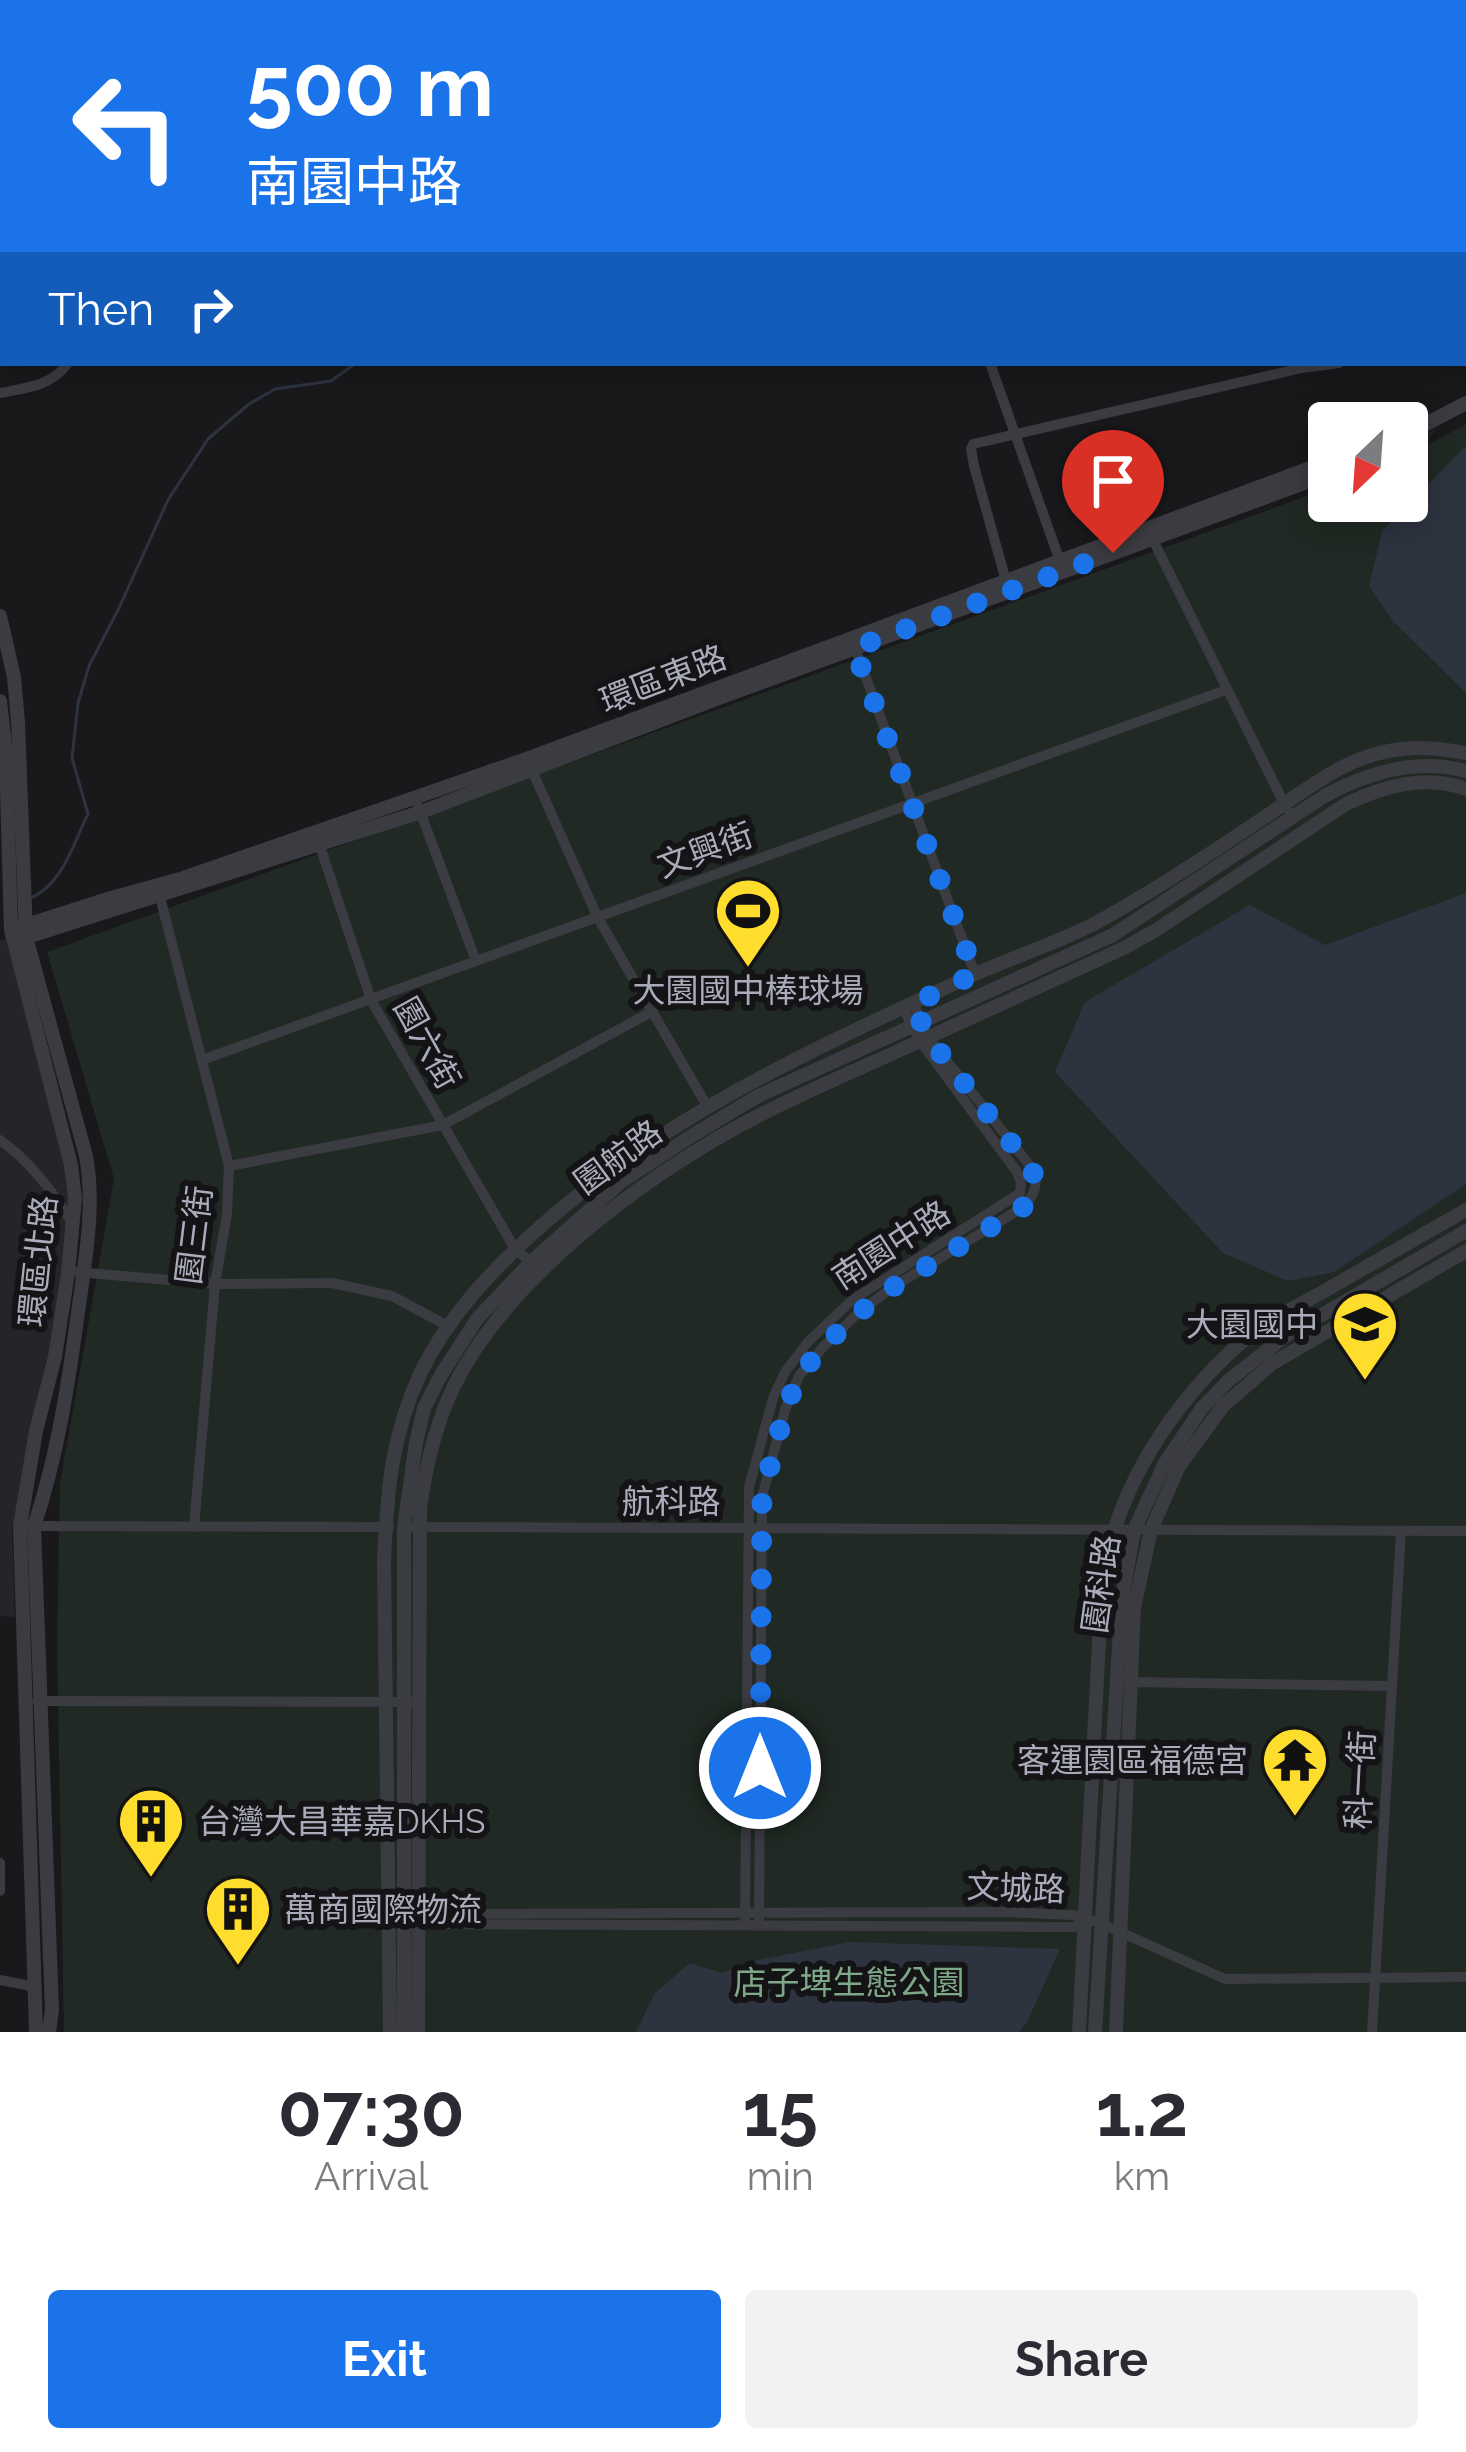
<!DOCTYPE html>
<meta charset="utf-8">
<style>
body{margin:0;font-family:Raleway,"Noto Sans TC",sans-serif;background:#f2f2f3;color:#2b2b33;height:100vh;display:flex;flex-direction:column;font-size:45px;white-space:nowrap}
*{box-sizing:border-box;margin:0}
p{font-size:39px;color:#7c7c81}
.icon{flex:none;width:66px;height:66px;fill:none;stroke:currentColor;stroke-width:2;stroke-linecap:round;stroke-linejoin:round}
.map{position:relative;height:2032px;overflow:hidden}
.sheet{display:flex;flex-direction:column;background:#fff;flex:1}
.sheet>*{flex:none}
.guide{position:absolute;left:0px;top:0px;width:1467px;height:366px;box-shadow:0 6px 30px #0003;background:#1a73e8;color:#fff;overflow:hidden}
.needle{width:78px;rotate:205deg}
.tools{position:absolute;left:1308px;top:402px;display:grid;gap:24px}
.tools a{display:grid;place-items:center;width:120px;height:120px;border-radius:12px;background:#fff;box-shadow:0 6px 30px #0003;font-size:60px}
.pin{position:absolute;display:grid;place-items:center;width:102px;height:102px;color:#fff;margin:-123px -51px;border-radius:50% 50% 50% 0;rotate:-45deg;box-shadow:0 0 12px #0007}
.pin .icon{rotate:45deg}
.me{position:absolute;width:132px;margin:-66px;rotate:0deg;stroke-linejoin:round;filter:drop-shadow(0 0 9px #0008)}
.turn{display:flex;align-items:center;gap:42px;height:252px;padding:0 48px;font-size:54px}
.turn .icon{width:156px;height:156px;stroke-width:2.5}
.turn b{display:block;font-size:84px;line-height:102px}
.then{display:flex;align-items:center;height:114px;padding:0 48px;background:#0003;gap:24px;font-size:45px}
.eta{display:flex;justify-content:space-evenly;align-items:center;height:204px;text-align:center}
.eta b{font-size:72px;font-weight:700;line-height:84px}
.button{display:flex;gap:24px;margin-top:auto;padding:24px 48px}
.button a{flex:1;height:138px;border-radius:12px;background:#1a73e8;color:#fff;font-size:48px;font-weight:700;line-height:138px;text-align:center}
.button a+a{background:#f2f2f3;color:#2b2b33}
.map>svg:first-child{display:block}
.built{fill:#252428}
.green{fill:#202923}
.water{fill:#2d3440}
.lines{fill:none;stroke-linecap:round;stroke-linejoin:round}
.stream{stroke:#2d3440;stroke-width:3}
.river{stroke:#2d3440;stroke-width:16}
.minor{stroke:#3b3b42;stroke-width:10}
.tertiary{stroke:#3b3b42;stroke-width:14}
.route{stroke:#1a73e8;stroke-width:21;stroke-dasharray:0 37.8}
.labels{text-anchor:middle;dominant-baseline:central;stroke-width:12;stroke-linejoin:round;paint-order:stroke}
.street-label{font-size:33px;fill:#aaacbb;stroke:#141316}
.poi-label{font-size:33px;fill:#aaacbb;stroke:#141316;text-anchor:end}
.park-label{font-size:33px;fill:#7fa889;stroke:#141316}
</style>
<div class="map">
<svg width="1466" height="2032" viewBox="0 0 1466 2032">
<rect width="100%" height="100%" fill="#19181b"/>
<g class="built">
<polygon points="6,939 66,1162 70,1210 0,1139 0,940"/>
<polygon points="0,1142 20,1156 69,1223 49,1359 12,1530 15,1617 0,1616"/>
</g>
<polygon class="green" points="1466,424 1466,2032 64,2032 57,1646 60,1483 114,1179 47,952 1318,492 1317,489 1329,484 1329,501 1407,501 1407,447 1435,429 1425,446"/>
<g class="water">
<polygon points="1466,446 1466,693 1393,621 1369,586 1382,531"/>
<polygon points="1466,893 1466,1184 1334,1272 1288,1281 1223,1253 1055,1072 1085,1002 1250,905 1325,945"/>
<polygon points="849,1942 1060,1949 1028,2020 1019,2032 636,2032 655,1993 690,1963 722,1973 758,1960"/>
</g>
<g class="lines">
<g class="stream">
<polyline points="1074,3 1077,0"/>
<polyline points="0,238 3,237"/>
<path d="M28 899C62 887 73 844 88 814L72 758 78 703 89 666 119 608 168 500 208 439 249 404 275 389 331 381 356 363"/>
</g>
<g class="river">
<polyline points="155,3 164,0"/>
<polyline points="0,42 3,41"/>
</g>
<g class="minor">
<polyline points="940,0 942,3"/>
<polyline points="226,3 231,0"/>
<polyline points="368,3 369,0"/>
<polyline points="1138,3 1140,0"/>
<polyline points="0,66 3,66"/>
<polyline points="1464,335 1466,335"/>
<polyline points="990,363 1062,567"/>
<path d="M0 393C26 388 52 386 68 363"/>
<polyline points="1151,536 1287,809"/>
<polyline points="1006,581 974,466 971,449 973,444 1302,368 1339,363"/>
<polyline points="854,645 975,974"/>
<polyline points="529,764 598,918 707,1106"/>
<polyline points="418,806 476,961"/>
<polyline points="318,840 371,1000 515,1249 531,1262"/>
<polyline points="159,893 229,1166 227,1214 215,1284 194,1527"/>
<polyline points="202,1060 1226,690"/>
<path d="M0 1140C31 1162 51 1190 72 1222"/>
<polyline points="229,1166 443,1125 651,1012"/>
<polyline points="77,1272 215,1284 332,1283 392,1296 448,1326"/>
<polyline points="29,1526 389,1527"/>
<polyline points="413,1527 1466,1531"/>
<polyline points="1129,1682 1392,1686"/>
<polyline points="37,1701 418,1702"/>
<polyline points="0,1863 0,1891"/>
<polyline points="416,1914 1003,1912 1073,1915 1100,1923 1225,1979 1466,1977"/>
<polyline points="745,1923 749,1487 773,1398 785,1372 808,1342 852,1300 1020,1193 1021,1183 1017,1172 920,1041 903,1008"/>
<polyline points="413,1924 1074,1927 1086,1919"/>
<path d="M759 1924 762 1497 785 1410 799 1376 823 1347 856 1315 890 1289 1023 1207C1035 1194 1040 1184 1031 1167L928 1037 913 1003"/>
<polyline points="0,1980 36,1987"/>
<polyline points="1372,2032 1401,1531"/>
</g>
<g class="tertiary">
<polyline points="1407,434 1466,403"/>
<path d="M0 616 14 677 18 722 26 937 86 1156C95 1205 86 1256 79 1305 69 1379 58 1455 34 1526L52 2010 49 2032"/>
<polyline points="0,701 6,754 11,930 71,1165 75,1198 68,1273 55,1357 36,1431 20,1526 36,2032"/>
<polyline points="11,930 111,898 180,879 526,759 1329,461"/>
<polyline points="14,941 421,812 719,698 1329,474"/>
<path d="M390 2032 384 1560C387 1493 391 1437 420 1374 447 1317 493 1269 540 1227 669 1113 816 1048 971 976 1017 955 1068 940 1112 914 1170 881 1226 843 1281 806 1317 782 1349 757 1394 750 1418 746 1442 749 1466 753"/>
<path d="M404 2032V1527L416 1443 424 1408 441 1375 477 1319 531 1262 621 1182 693 1135 758 1096 1113 935 1326 795C1370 772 1416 758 1466 771"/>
<path d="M418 2032 420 1508C426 1465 435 1425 454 1386 511 1271 661 1163 774 1108 818 1086 863 1067 907 1047 979 1014 1052 981 1124 948L1156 930 1346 804C1384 786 1425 774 1466 789"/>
<path d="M1079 2032 1100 1622C1103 1592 1105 1560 1114 1531 1137 1457 1190 1384 1250 1335 1271 1318 1298 1306 1321 1293 1370 1265 1418 1237 1466 1210"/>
<polyline points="1095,2032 1122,1598 1134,1530 1165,1463 1202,1408 1228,1381 1284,1337 1466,1231"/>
<polyline points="1116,2032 1134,1608 1151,1530 1179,1466 1223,1406 1273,1363 1466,1251"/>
</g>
</g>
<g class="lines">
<path class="route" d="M760 1768 762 1497 785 1410 799 1376 823 1347 856 1315 890 1289 1023 1207C1035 1194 1040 1183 1030 1167L928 1037 913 1004 975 974 854 648 1113 553"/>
</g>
<defs>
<g id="stadium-pin" transform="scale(3.45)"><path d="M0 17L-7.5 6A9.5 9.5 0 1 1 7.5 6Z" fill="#ffdd2c" stroke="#141316"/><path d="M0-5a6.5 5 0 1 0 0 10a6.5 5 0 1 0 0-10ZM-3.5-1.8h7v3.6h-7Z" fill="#111"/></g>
<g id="school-pin" transform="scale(3.45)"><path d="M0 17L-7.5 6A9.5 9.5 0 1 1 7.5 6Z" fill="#ffdd2c" stroke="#141316"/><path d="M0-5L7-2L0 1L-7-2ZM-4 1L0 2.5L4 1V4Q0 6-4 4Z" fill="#111"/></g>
<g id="temple-pin" transform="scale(3.45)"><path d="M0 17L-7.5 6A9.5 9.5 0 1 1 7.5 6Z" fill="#ffdd2c" stroke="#141316"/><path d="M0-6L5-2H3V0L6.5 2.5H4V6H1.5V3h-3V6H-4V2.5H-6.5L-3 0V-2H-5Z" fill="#111"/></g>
<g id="building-pin" transform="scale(3.45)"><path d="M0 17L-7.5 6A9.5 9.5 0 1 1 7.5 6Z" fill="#ffdd2c" stroke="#141316"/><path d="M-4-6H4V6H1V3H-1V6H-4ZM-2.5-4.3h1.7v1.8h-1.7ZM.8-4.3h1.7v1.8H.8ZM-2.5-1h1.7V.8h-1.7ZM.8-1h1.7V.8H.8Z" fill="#111"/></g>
</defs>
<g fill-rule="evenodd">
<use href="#stadium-pin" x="748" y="911"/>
<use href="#school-pin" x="1365" y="1324"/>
<use href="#temple-pin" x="1295" y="1760"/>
<use href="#building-pin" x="151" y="1821"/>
<use href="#building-pin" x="238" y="1909"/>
</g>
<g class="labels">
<g class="street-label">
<text transform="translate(663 679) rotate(-21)">環區東路</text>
<text transform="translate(705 850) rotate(-20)">文興街</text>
<text transform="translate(427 1043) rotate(61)">園六街</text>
<text transform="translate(618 1157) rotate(-36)">園航路</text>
<text transform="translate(194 1235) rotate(-83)">園三街</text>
<text transform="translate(891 1245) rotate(-33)">南園中路</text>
<text transform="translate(38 1261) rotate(-84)">環區北路</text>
<text x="671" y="1501">航科路</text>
<text transform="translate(1101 1584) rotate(-82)">園科路</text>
<text transform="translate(1360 1780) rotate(-87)">科一街</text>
<text transform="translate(1016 1888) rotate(2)">文城路</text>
</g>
<g class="poi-label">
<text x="748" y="990" text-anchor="middle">大園國中棒球場</text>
<text x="1318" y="1324">大園國中</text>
<text x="1248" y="1760">客運園區福德宮</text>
<text x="198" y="1821" text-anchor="start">台灣大昌華嘉DKHS</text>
<text x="284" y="1909" text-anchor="start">萬商國際物流</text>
</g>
<g class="park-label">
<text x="849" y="1982">店子埤生態公園</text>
</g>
</g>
</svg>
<div class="tools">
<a><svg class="needle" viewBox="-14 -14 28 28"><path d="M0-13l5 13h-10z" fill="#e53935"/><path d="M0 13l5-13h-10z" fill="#7c7c81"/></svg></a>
</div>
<div class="pin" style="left:1113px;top:553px;background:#d93025"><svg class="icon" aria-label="arrive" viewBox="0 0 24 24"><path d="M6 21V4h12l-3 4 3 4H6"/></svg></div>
<svg class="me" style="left:760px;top:1768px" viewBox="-20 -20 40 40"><circle r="17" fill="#1a73e8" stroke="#fff" stroke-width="3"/><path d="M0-11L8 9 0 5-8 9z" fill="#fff"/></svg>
<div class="guide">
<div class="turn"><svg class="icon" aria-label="left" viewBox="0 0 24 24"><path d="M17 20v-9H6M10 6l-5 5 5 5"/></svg><div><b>500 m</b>南園中路</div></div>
<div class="then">Then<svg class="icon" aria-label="right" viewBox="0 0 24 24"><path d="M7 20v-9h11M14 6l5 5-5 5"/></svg></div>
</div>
</div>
<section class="sheet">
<div class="eta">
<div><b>07:30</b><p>Arrival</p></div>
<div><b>15</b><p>min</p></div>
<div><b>1.2</b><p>km</p></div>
</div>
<div class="button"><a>Exit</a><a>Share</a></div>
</section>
